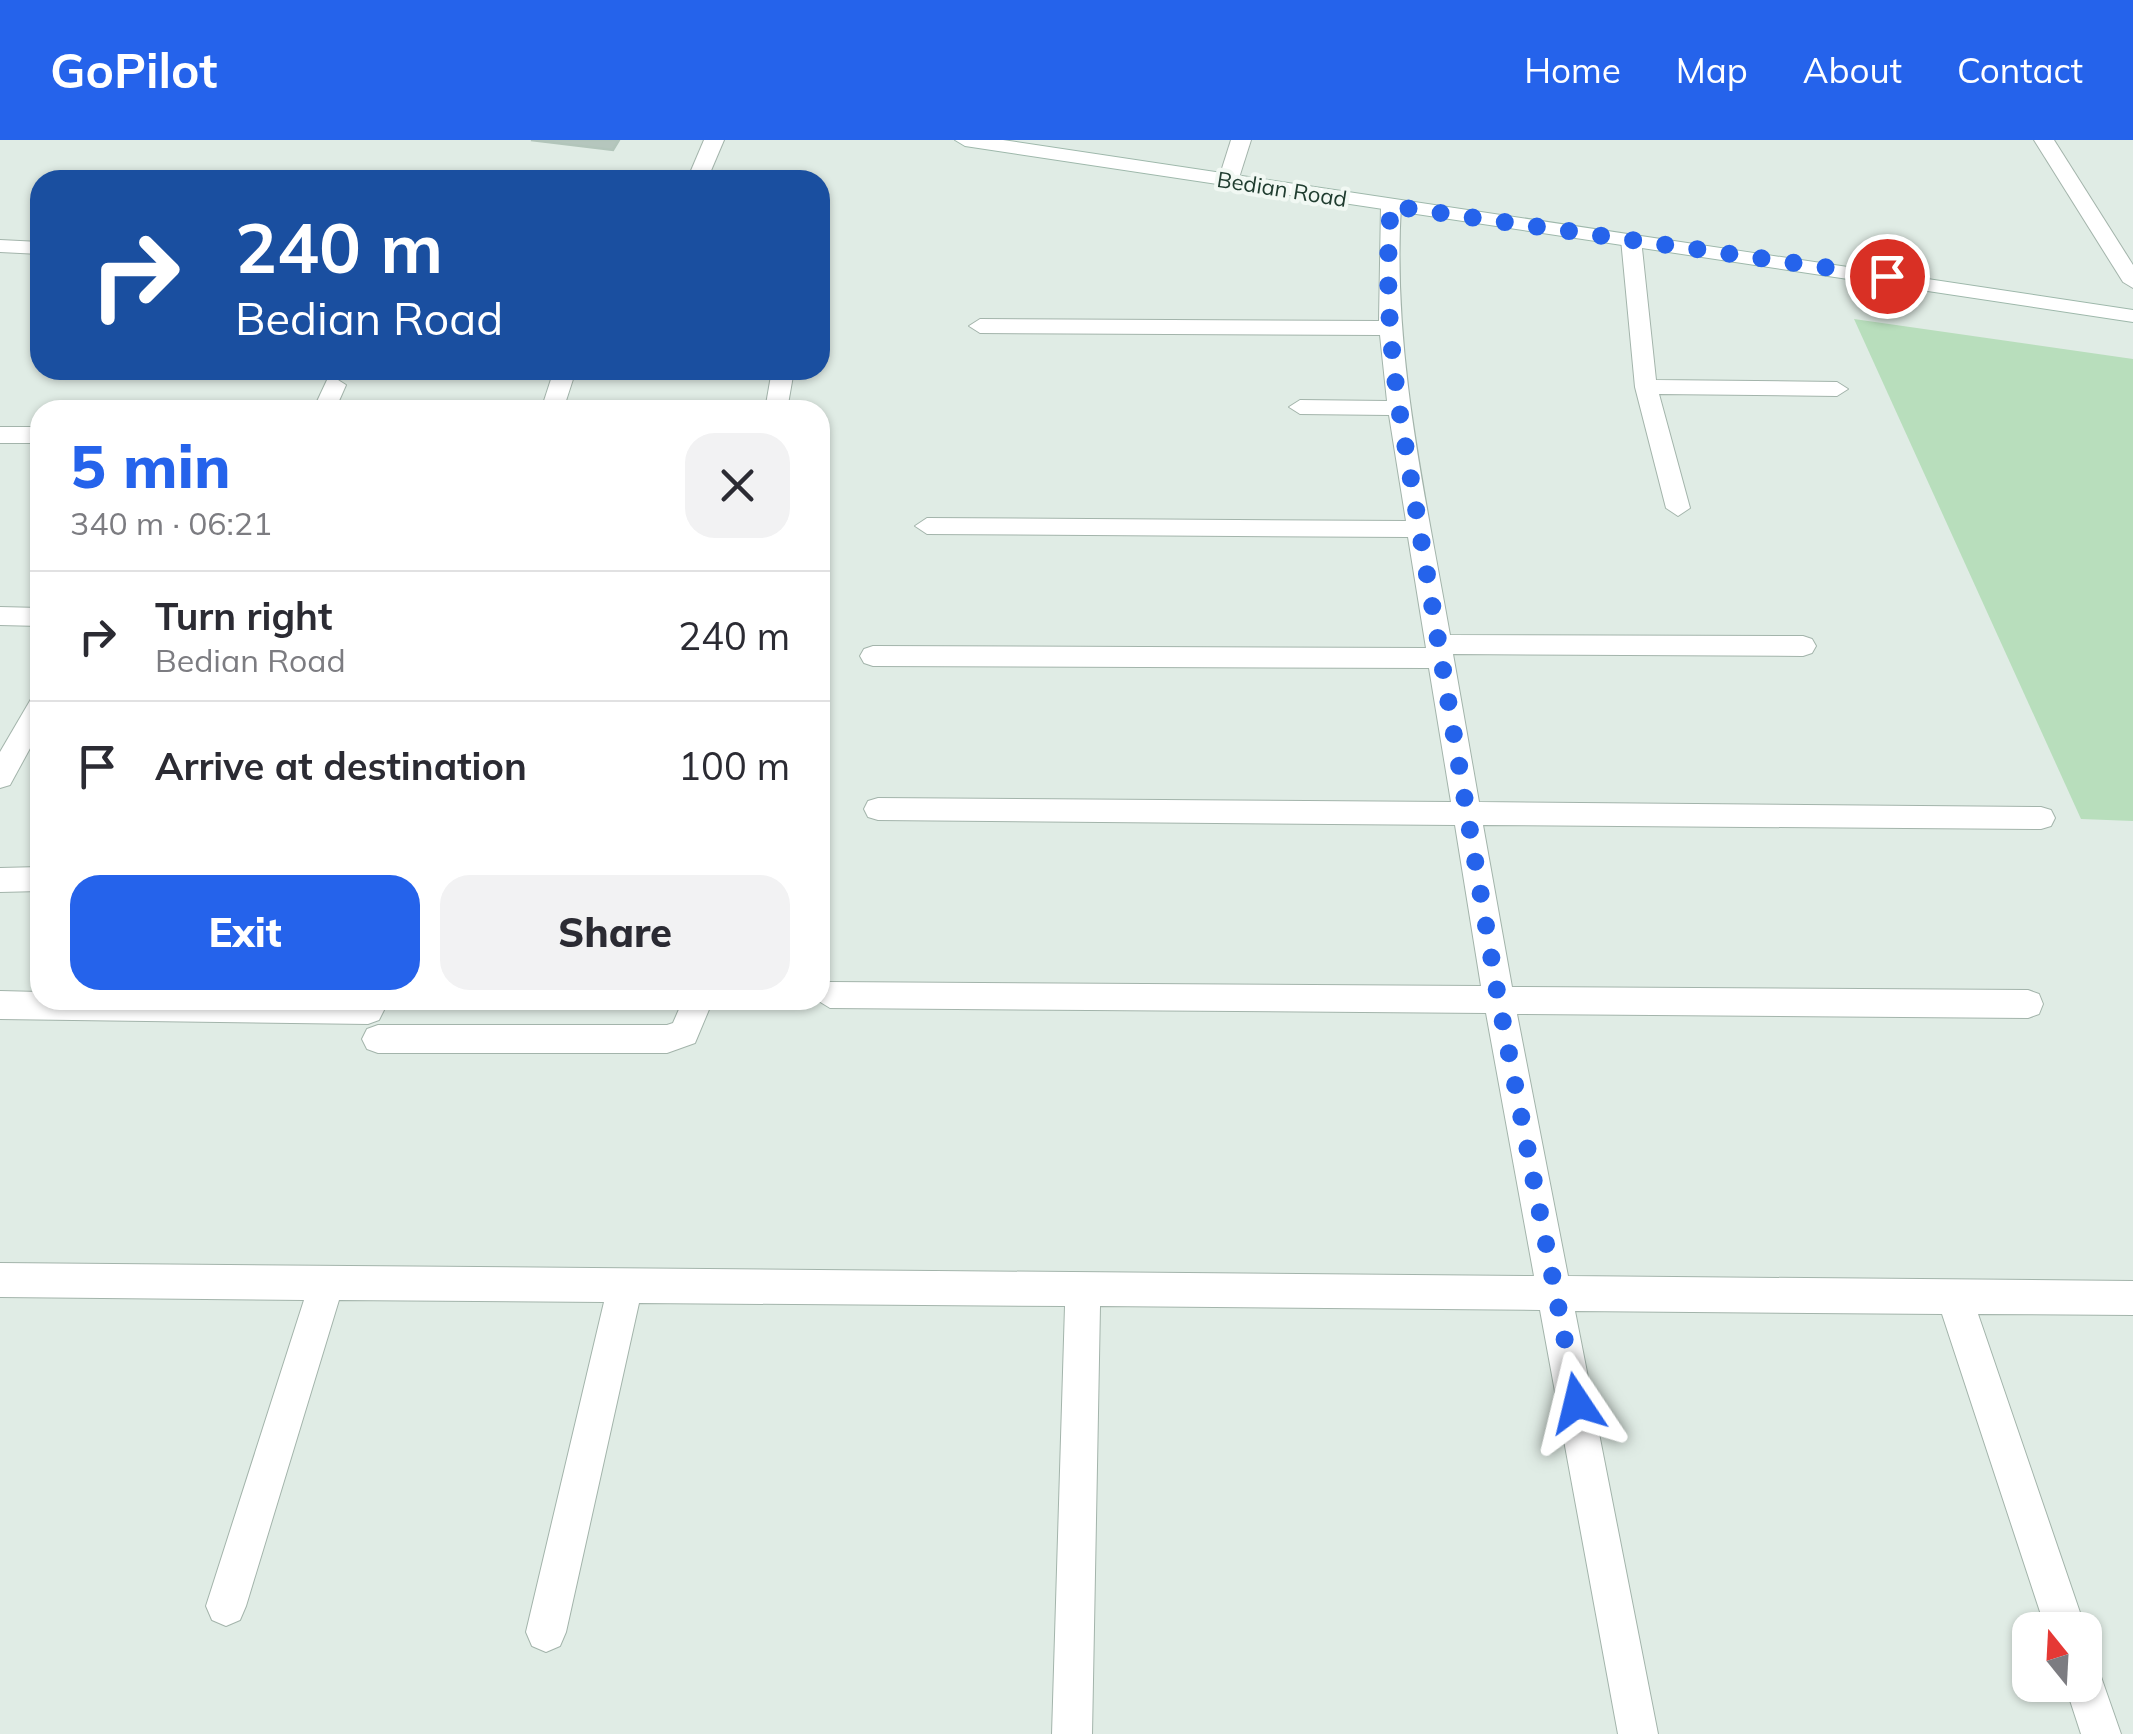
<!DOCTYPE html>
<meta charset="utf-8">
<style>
body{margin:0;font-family:Mulish,sans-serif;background:#f2f2f3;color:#2b2b33;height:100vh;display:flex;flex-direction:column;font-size:38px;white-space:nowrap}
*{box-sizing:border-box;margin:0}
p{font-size:32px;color:#7c7c81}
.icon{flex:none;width:55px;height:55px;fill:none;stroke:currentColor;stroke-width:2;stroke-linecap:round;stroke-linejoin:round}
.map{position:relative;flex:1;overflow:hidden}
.drawer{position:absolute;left:30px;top:260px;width:800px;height:610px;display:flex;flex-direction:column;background:#fff;border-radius:30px;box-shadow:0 2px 8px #0004}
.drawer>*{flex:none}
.hud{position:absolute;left:30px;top:30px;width:800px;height:210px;border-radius:30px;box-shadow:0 2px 8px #0004;background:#1a4fa0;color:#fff;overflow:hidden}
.needle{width:65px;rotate:342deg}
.controls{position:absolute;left:2012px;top:1472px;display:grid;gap:20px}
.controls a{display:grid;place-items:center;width:90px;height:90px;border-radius:20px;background:#fff;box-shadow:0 2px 8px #0004;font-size:50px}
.pin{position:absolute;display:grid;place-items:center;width:85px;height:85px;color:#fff;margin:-42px;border:5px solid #fff;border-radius:50%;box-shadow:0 2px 10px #0007}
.me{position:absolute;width:110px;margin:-55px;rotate:350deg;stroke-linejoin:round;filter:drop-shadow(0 0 8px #0008)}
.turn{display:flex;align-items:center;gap:35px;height:210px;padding:0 40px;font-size:45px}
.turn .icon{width:130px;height:130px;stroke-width:2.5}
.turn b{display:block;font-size:70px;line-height:85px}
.round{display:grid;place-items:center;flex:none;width:105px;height:105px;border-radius:30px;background:#f2f2f3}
.headline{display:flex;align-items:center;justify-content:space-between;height:170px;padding:0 40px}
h1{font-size:60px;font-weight:800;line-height:75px;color:#2563eb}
.primary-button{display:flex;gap:20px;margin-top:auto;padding:20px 40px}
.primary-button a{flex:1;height:115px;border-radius:30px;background:#2563eb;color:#fff;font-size:40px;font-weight:800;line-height:115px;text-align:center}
.primary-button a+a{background:#f2f2f3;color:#2b2b33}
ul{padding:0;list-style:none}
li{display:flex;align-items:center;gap:30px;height:130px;padding:0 40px;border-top:2px solid #e1e1e2}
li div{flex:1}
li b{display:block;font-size:38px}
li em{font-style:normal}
header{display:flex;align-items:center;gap:60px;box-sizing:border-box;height:140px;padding:0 50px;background:#2563eb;color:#fff}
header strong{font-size:48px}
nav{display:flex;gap:55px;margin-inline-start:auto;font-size:35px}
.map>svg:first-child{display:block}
.green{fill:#b8debc}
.building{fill:#b5c6bd;stroke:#b2c5ba;stroke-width:2.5}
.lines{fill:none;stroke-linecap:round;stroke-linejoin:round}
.minor-casing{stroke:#a3b4ab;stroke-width:2}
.secondary-casing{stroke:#9eb8ab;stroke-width:2}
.minor{fill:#fff;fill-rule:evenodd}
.secondary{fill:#fff;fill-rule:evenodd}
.route{stroke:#2563eb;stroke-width:18;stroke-dasharray:0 32.4}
.labels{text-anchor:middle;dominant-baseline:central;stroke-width:8;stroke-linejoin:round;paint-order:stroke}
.far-street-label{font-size:22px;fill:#203d30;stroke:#f1f8f3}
</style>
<header>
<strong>GoPilot</strong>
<nav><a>Home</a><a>Map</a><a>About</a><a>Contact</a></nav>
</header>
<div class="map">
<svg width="2133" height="1594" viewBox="0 0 2133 1594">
<rect width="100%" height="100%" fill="#e0ece5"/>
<polygon class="green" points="1854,179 2133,219 2133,681 2081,679"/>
<polygon class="building" points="531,0 619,0 613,10"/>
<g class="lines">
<g class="minor-casing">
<g id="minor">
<polygon points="704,0 724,0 707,40 687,40"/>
<polygon points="1231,0 1251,0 1238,41 1228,47 1218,41"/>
<polygon points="2034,0 2054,0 2133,125 2133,148 2123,142"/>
<path d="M1391 60 1401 66C1392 211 1425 353 1450 495L1803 496 1812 499 1816 506 1812 513 1803 516 1453 514 1479 662 2041 667 2051 670 2055 678 2051 686 2041 689 1483 685 1512 847 2028 850 2039 854 2043 864 2039 874 2028 878 1517 874 1568 1136 2133 1141V1175L1978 1174 2086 1490 2085 1492 2046 1490 1942 1174 1575 1171 1658 1594H1618L1540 1170 1100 1166 1092 1594H1052L1065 1166 639 1163 566 1492 560 1506 546 1512 532 1506 526 1492 604 1162 339 1160 246 1466 240 1480 226 1486 212 1480 206 1466 304 1160 0 1157V1123L1534 1136 1486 873 830 868 817 860 820 845 830 842 1481 846 1455 685 878 680 868 677 864 669 868 661 878 658 1451 662 1429 528 873 526 864 523 860 516 864 509 873 506 1426 508 1408 397 927 394 915 386 927 378 1406 381 1389 275 1300 274 1289 267 1300 260 1387 261 1380 195 980 193 969 186 980 179 1379 181 1381 66Z"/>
<polygon points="1631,93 1641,99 1656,240 1837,242 1848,249 1837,256 1659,254 1690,368 1678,376 1666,368 1635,247 1621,99"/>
<polygon points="0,100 40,102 40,114 0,112"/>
<polygon points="554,230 576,230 563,270 541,270"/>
<polygon points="772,230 794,230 787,270 765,270"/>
<polygon points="335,238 346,245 335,270 313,270 327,240"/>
<rect x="0" y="287" width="40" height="16"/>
<polygon points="0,467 40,468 40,486 0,485"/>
<polygon points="40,556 40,590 10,645 0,648 0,612 31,559"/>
<polygon points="40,727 40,751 0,752 0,728"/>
<polygon points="0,851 40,852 40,860 378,860 384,870 379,880 368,884 0,879"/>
<polygon points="683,860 713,860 695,903 667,913 378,913 367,909 362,899 367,889 378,885 667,885 673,883"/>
<polygon points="2085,1525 2099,1531 2121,1594 2081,1594 2065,1545 2085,1545"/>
</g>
</g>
<g class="secondary-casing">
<polygon id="secondary" points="955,0 1003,0 2133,170 2133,182 965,6"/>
</g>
<use href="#minor" class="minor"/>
<use href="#secondary" class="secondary"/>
</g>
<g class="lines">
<path class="route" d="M1577 1263 1498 857 1399 268C1389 198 1385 135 1391 66L1887 136"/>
</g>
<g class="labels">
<g class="far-street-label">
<text transform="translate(1282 49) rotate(9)">Bedian Road</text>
</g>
</g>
</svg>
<div class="controls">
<a><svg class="needle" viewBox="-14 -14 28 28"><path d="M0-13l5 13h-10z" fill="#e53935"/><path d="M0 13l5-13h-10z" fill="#7c7c81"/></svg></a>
</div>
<div class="pin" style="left:1887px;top:136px;background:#d93025"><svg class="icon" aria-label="arrive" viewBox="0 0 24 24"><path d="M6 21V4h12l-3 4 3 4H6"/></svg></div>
<svg class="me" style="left:1577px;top:1263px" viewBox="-20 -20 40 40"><path d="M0-17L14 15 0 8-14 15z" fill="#2563eb" stroke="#fff" stroke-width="4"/></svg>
<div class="hud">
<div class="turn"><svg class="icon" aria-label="right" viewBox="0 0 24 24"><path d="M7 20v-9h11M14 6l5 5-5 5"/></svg><div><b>240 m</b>Bedian Road</div></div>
</div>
<section class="drawer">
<div class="headline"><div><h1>5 min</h1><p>340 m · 06:21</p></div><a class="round"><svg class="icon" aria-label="close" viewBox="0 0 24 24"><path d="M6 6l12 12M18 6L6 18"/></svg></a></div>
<ul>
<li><svg class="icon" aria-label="right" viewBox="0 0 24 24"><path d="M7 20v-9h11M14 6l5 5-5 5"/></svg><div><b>Turn right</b><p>Bedian Road</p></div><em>240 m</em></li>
<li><svg class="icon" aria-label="arrive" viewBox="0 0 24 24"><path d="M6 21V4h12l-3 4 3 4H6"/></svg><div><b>Arrive at destination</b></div><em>100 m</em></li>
</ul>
<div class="primary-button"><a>Exit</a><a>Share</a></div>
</section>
</div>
